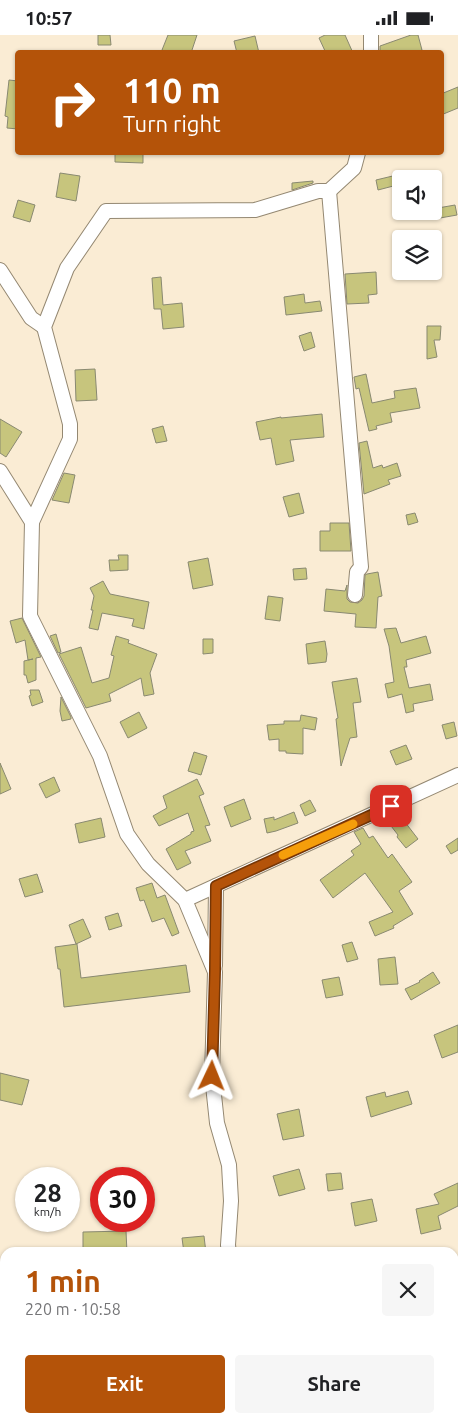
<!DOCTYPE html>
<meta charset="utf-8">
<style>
body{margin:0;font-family:Ubuntu,sans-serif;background:#f6f6f6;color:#202124;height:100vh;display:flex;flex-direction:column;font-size:19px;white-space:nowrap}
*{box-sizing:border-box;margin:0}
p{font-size:16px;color:#757577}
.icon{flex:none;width:28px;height:28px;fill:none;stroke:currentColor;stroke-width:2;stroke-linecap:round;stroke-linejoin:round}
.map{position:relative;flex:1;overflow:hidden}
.sheet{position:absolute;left:0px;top:1212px;width:459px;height:176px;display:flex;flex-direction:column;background:#fff;border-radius:15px 15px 0 0;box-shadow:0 1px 4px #0004}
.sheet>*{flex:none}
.banner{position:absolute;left:15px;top:15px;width:429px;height:105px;border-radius:5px;box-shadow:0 1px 4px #0004;background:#b45309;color:#fff;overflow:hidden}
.fabs{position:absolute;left:392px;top:135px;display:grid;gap:10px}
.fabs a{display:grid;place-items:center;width:50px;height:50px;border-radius:5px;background:#fff;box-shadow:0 1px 4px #0004;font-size:25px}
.speed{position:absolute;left:15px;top:1132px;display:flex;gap:10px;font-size:25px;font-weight:700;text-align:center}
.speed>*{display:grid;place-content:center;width:65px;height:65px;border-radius:50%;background:#fff;box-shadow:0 1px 4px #0004;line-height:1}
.speed small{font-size:12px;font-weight:400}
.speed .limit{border:8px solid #d22;background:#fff;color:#111}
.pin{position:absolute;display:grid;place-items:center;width:42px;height:42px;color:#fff;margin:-21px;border-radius:10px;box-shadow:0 2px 8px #0006}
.me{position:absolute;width:55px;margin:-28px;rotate:2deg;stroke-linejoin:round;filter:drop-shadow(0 0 4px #0008)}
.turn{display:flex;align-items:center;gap:18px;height:105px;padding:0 25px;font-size:22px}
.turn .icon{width:65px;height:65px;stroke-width:2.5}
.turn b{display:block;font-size:35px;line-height:42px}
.round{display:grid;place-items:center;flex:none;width:52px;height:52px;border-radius:5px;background:#f6f6f6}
.headline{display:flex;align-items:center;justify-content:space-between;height:85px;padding:0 25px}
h1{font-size:30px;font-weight:700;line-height:38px;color:#b45309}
.button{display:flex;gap:10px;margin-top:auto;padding:10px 25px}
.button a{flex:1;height:58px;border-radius:5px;background:#b45309;color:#fff;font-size:20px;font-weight:700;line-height:58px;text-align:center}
.button a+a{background:#f6f6f6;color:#202124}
.status{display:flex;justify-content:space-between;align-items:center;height:35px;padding:0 25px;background:#fff;direction:ltr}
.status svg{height:14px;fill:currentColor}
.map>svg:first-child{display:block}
.building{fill:#c7c57d;stroke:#898971}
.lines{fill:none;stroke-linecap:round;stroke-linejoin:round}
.minor-casing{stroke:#948872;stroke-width:16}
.minor{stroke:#fff;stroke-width:14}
.route-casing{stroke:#753606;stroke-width:12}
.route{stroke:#b45309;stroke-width:9}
.slow{stroke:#f59e0b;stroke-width:9}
</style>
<div class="status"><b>10:57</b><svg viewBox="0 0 49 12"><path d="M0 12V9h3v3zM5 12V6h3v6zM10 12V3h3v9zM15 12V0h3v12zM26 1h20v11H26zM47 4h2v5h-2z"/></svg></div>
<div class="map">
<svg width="458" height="1388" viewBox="0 0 458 1388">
<rect width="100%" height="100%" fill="#faecd4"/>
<g class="building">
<polygon points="98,0 110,0 111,10 98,10"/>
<polygon points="168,0 197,0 191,18 168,18 162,15"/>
<polygon points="325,0 345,0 353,18 326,18 319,3"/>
<polygon points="411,0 418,0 422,15 414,18 380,18 380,11"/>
<polygon points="255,1 259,18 237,18 234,6"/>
<polygon points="9,45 18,46 18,94 7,93 8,82 5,81"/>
<polygon points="458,52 458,73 441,80 441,59"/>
<polygon points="115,118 143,118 143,128 115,127"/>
<polygon points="60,138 80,141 76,166 56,162"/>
<polygon points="401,139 401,149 378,155 376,145"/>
<polygon points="313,146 313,148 292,155 292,148"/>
<polygon points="18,165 35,170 30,187 13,182"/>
<polygon points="455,170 457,180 440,183 438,173"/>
<polygon points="376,237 377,259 368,260 369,268 347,269 345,239"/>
<polygon points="161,242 163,270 182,268 184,292 163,294 161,274 154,274 152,243"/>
<polygon points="304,259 305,268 320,266 322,276 286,280 284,262"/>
<polygon points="427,291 441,291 440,305 434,305 437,322 427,324"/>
<polygon points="311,297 315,312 304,316 299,301"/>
<polygon points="95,334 97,365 76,366 75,335"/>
<polygon points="366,339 372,368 395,363 394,356 416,353 420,373 390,378 392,387 376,391 377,394 369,396 359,353 356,354 354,342"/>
<polygon points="322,379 324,402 290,405 294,426 276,430 271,403 260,405 256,387 281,382 281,383"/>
<polygon points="0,384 22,397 6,422 0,418"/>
<polygon points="163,391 167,406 156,408 152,394"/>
<polygon points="367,406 373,433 382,430 383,433 397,428 401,441 388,445 390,449 364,459 359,408"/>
<polygon points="64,438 75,440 69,468 52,465"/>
<polygon points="299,458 304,478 289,482 283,462"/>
<polygon points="415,478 418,487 408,490 406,480"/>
<polygon points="330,488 349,488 351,516 320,516 320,496 330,496"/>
<polygon points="118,520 128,520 128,535 110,536 109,525 119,525"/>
<polygon points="208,523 213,550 193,554 188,527"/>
<polygon points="306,533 307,544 294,545 293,534"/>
<polygon points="378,537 382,561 378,562 376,593 355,592 356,579 324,576 326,554 345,556 347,550 347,564 350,567 358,568 362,565 364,561 365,540 367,539"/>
<polygon points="103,546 110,559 149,567 144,594 132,591 134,584 102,578 98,595 89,593 93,575 91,575 94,561 90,553"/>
<polygon points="268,561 283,563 280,586 265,584"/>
<polygon points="22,583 41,622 36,623 36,645 28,648 26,640 24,640 24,626 33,624 28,625 25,605 16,608 10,586"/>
<polygon points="396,593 401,608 426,601 431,618 406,625 407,632 404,632 409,653 430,649 433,665 413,669 414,676 406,678 402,659 388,663 385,649 394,647 389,611 384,594"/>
<polygon points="56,599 61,617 58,618 50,601"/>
<polygon points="116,601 129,605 128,608 157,619 150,638 154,659 144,661 141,643 109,659 111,666 86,673 59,619 81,612 92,648 109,643 114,621 111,620"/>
<polygon points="203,604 213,604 213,618 203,619"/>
<polygon points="325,606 327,619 326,627 308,629 306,609"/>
<polygon points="357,643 361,667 353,668 357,702 350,703 341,731 336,684 338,683 332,647"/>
<polygon points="30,655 39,655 43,667 32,671 29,661 31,660"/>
<polygon points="61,662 71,682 71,684 62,686 60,676"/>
<polygon points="139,677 147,693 128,703 120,687"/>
<polygon points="301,680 317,683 315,695 303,693 303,719 286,718 286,716 279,716 279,704 269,705 267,690 284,689 284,686 300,686"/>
<polygon points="454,687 457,701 446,704 442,690"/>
<polygon points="406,710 412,724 396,730 390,716"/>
<polygon points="194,717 207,721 201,740 188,736"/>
<polygon points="0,728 11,754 0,759"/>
<polygon points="54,742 60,756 46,763 39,749"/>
<polygon points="197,744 204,759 199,761 210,790 205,791 211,806 185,816 191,828 177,835 166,814 191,799 191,797 194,796 188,778 159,791 153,781 167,773 163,761"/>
<polygon points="244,764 251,784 231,792 224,772"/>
<polygon points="310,765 316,776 305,781 300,770"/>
<polygon points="294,777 298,788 276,796 267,798 264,784 274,782 274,785"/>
<polygon points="398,778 418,804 406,813 397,802 398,800 388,787"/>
<polygon points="101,783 105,802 79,808 75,789"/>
<polygon points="363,793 369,803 373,801 388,823 392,819 412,847 399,856 413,879 393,891 394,893 375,901 369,887 393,877 365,838 333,863 320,845 354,820 351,816 361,809 354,797"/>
<polygon points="458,803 458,815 451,819 446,811"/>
<polygon points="37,839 43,857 25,862 19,844"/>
<polygon points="152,848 157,863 165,860 179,898 172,901 164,883 152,887 144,865 140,866 136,853"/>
<polygon points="118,878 122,891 109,895 105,882"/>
<polygon points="83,884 91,902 76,909 69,890"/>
<polygon points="352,907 358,924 347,927 342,910"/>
<polygon points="77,909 81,943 186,930 190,957 64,972 60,934 58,934 55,912"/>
<polygon points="395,922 398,949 380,950 378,924"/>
<polygon points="433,937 440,948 411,965 405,954 420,947 419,946"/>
<polygon points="339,942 343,960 326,963 322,945"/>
<polygon points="458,990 458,1017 442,1023 434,1000"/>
<polygon points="0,1038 29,1045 22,1070 0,1065"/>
<polygon points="408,1056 412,1069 371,1082 366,1062 385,1057 386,1062"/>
<polygon points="299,1074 304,1101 283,1105 277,1079"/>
<polygon points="299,1134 305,1154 279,1161 273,1141"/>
<polygon points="341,1138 343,1154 328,1156 326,1139"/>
<polygon points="458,1148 458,1171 438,1181 441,1194 421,1199 416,1174 439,1169 434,1159"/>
<polygon points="372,1164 377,1186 355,1191 351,1168"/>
<polygon points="126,1196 127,1218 83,1218 83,1197"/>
<polygon points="204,1201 206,1218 184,1218 182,1203"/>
</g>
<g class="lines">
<g class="minor-casing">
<g id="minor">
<polyline points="371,0 371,18"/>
<polyline points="329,156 361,532 357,537 355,560"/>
<polyline points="0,235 31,283 44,292"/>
<polyline points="0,436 32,487"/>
<polyline points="185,865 458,740"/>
<polyline points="215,931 216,851"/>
<polyline points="229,1218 228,1210 231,1166 229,1130 217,1088 212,1041 215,937 185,865 148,829 127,799 100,721 30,581 32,487 70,404 70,389 44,292 67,233 106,176 255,175 318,156 329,156 354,133 358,118"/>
<polyline points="454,1289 458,1287"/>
<polyline points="409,1384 412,1388"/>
<polyline points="182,1388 186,1384"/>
</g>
</g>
<use href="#minor" class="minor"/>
</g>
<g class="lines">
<g class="route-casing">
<polyline id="route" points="212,1041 215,936 216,851 391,771"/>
</g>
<use href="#route" class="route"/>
<polyline class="slow" points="283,820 353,789"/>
</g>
</svg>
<div class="fabs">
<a><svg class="icon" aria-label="sound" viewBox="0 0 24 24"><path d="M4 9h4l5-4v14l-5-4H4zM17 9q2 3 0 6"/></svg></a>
<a><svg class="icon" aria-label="layers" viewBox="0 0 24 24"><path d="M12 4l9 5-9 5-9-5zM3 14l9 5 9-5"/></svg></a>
</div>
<div class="speed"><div>28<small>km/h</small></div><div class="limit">30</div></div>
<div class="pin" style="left:391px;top:771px;background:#d93025"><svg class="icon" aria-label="arrive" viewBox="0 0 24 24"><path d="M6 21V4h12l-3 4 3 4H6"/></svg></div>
<svg class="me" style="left:212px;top:1041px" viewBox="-20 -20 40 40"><path d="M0-17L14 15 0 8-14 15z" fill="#b45309" stroke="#fff" stroke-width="4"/></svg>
<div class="banner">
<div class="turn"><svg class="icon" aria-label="right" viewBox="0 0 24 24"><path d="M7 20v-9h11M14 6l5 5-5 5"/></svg><div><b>110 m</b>Turn right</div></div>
</div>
<section class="sheet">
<div class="headline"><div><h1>1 min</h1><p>220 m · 10:58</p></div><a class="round"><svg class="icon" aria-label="close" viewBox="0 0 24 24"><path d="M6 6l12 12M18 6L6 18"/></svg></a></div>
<div class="button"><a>Exit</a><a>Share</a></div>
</section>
</div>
